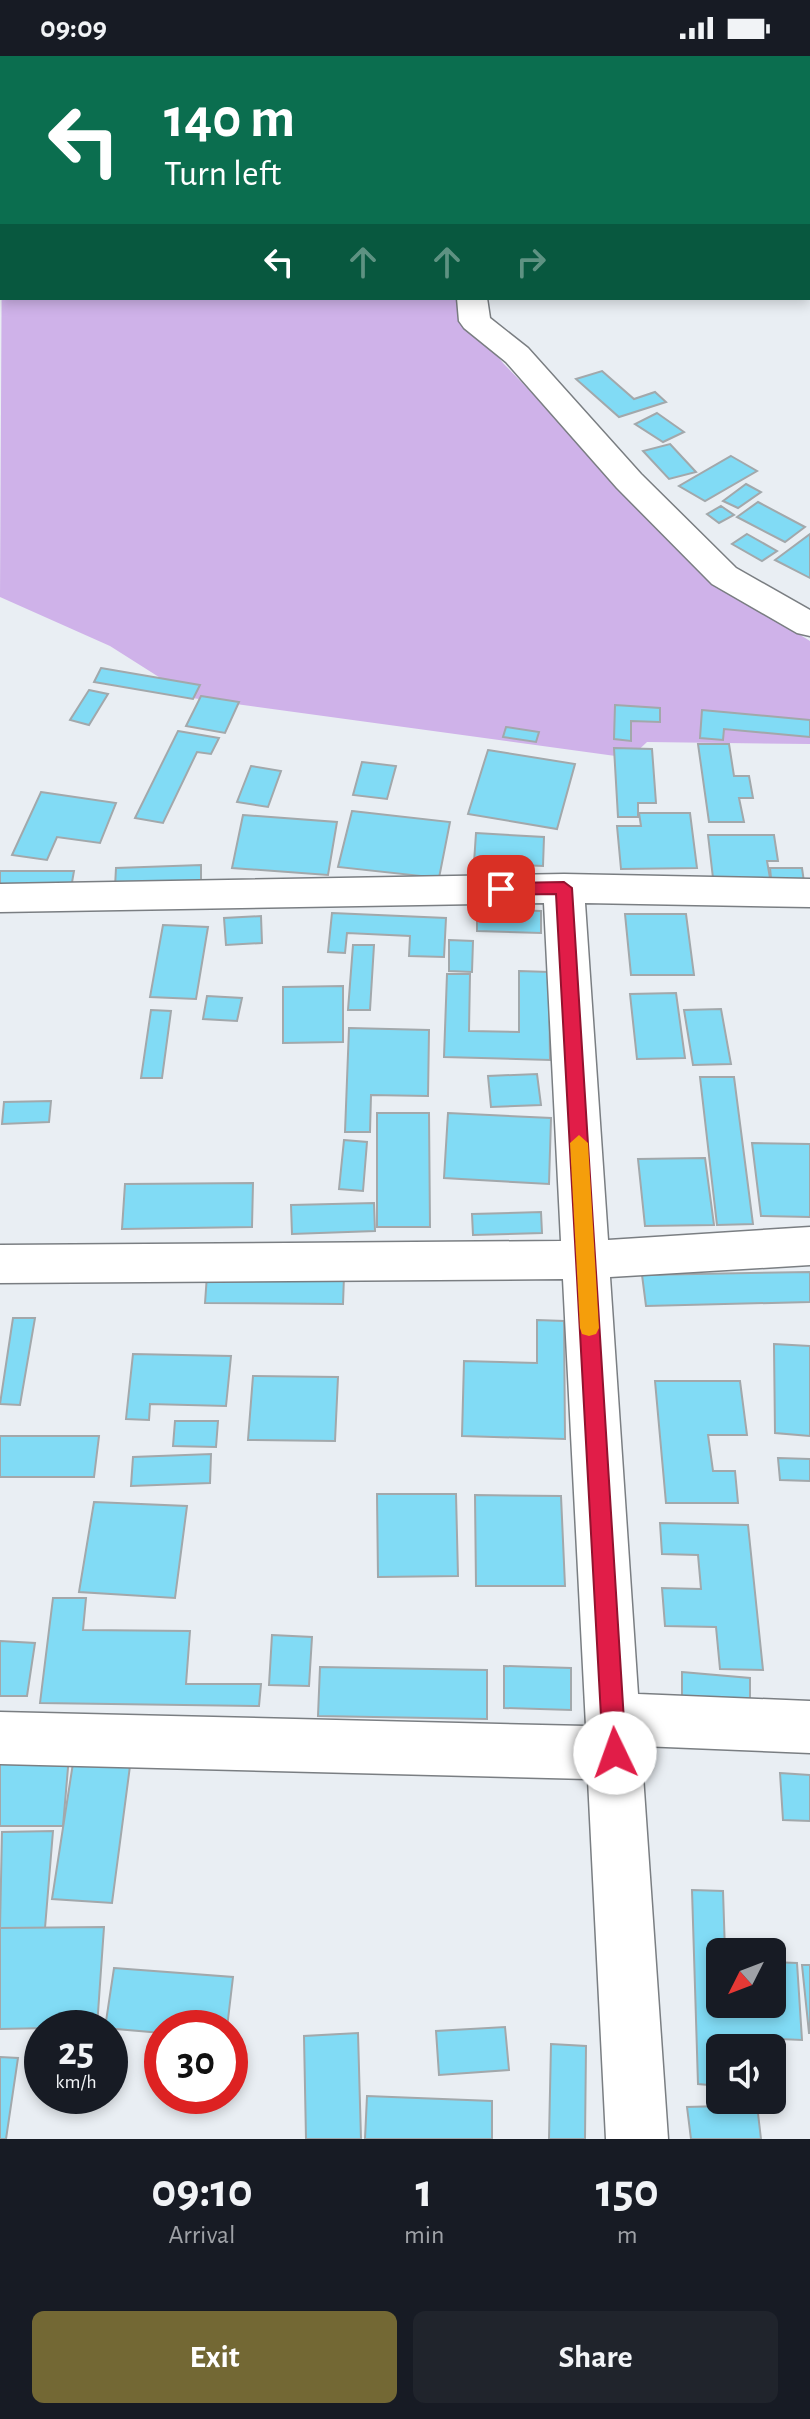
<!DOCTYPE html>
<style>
body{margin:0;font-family:"Alegreya Sans",sans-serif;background:#20242c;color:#f1f3f6;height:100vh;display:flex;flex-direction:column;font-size:30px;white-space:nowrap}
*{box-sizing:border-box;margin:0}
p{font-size:26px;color:#9ea1a6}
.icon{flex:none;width:44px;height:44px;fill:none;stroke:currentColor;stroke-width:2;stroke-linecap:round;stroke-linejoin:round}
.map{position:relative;height:2083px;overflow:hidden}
.details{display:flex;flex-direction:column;background:#171b24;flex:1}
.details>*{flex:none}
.hud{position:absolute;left:0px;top:0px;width:810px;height:244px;box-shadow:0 4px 12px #0003;background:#0b6e4f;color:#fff;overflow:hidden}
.needle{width:52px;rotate:228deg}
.fabs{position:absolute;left:706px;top:1882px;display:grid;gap:16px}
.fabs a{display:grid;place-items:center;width:80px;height:80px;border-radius:12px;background:#171b24;box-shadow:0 4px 12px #0003;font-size:40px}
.speed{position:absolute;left:24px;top:1954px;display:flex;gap:16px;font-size:40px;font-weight:700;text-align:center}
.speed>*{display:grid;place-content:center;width:104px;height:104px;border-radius:50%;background:#171b24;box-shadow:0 4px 12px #0003;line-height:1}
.speed small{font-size:20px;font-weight:400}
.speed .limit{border:12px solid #d22;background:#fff;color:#111}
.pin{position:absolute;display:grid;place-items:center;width:68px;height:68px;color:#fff;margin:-34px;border-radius:16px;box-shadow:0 4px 12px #0006}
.me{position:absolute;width:88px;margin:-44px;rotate:357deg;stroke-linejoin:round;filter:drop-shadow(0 0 6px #0008)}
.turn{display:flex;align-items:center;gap:28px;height:168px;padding:0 32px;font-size:36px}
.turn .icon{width:104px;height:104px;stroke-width:2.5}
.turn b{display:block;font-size:56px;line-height:68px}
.lanes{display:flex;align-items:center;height:76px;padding:0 32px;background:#0003;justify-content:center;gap:40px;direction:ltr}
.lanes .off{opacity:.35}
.eta{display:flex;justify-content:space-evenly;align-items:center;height:136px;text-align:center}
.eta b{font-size:48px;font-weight:700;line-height:56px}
.primary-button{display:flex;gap:16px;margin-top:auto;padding:16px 32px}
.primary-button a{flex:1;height:92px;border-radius:12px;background:#736834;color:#fff;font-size:32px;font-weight:700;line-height:92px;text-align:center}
.primary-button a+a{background:#20242c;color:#f1f3f6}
.status{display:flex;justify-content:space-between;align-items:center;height:56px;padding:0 40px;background:#171b24;direction:ltr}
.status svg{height:22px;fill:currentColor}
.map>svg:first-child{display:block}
.green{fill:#cfb2e9}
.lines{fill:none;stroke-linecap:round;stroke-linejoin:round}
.river{fill:#2abdb3;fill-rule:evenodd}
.building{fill:#81dbf5;stroke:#a2a8ab;stroke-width:2}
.street-casing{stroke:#7a7e82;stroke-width:3}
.street{fill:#fff;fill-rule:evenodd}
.route{fill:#e11d48;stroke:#92132f;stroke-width:2}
.slow{fill:#f59e0b}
</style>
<div class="status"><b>09:09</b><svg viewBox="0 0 49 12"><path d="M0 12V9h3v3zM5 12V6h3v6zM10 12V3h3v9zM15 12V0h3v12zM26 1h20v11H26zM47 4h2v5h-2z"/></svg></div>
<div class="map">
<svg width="810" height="2083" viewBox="0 0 810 2083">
<rect width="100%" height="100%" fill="#e9eef3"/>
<polygon class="green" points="2,166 2,242 459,242 464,260 503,307 715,526 810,585 810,688 647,686 630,702 192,642 110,590 0,541"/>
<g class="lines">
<g class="river">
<polygon points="407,0 460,0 461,2 408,2"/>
<rect x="808" y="61" width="2" height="32"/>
</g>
</g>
<g class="building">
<polygon points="602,315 634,343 655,336 666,346 619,361 576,323"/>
<polygon points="657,357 684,376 663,386 635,368"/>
<polygon points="670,388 696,416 669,423 643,395"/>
<polygon points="731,400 757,415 705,445 679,430"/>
<polygon points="746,428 761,436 738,452 723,445"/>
<polygon points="758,446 805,471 785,486 737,461"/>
<polygon points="721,450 734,459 719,467 707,458"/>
<polygon points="747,478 777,495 762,505 732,488"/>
<polygon points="810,478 810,522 775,504"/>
<polygon points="101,612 200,629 193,643 94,626"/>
<polygon points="89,634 108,638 89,669 70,664"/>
<polygon points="201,640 239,646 225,677 186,670"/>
<polygon points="615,649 660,652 660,666 631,665 631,685 614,683"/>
<polygon points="702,654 810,664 810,681 724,673 723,684 700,682"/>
<polygon points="506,671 539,676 536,686 503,681"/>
<polygon points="178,675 219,682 211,698 197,696 163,767 135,762"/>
<polygon points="698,688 729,688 734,720 749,720 753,742 739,742 744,766 709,766"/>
<polygon points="614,692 652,693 656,747 638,747 638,761 618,761"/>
<polygon points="488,694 575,708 557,773 468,758"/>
<polygon points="362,706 396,710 387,743 353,739"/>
<polygon points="251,710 281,715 268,751 237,746"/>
<polygon points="41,736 116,747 100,787 57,781 47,804 12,799"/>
<polygon points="352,755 450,766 439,822 338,811"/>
<polygon points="639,757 690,757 697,812 621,813 617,770 641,770"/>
<polygon points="243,759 337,766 328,819 232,812"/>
<polygon points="476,777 544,781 543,810 474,807"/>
<polygon points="708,779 774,779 778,805 767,805 770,822 713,822"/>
<polygon points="201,809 201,828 115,831 116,812"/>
<polygon points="770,812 802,812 805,833 772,832"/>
<polygon points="0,815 74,815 71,832 0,833"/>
<polygon points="477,853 541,855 541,877 477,875"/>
<polygon points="332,857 446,862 444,901 409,900 410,880 347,877 345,897 328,896"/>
<polygon points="625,858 686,858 694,919 631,919"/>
<polygon points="261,860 262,887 226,889 224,862"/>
<polygon points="163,869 208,871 196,943 150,941"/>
<polygon points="449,884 473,885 472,916 449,915"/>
<polygon points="353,889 374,889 370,954 348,954"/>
<polygon points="519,915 549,916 550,1004 444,1001 447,918 470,918 469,975 519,976"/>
<polygon points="343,930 343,986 283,987 283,931"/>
<polygon points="676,937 685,1002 637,1003 630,938"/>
<polygon points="207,940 242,942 237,965 203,963"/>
<polygon points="721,953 731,1008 693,1009 684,954"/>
<polygon points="151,954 171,955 162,1022 141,1022"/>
<polygon points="349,972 429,974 428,1040 371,1039 370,1076 345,1076"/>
<polygon points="537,1018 541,1049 491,1051 488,1020"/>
<polygon points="700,1021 734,1021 753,1168 717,1169"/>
<polygon points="51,1045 49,1066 2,1068 4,1046"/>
<polygon points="377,1057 429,1057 430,1171 377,1171"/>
<polygon points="448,1057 551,1062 549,1128 444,1122"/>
<polygon points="344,1084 367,1086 363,1135 339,1133"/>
<polygon points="752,1087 810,1088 810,1161 761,1160"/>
<polygon points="705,1102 714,1169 645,1170 638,1103"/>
<polygon points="253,1127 252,1171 122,1173 125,1128"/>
<polygon points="374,1147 375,1175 292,1178 291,1149"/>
<polygon points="541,1156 542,1177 473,1179 472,1158"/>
<polygon points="810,1216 810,1246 646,1250 642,1219"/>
<polygon points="207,1219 344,1220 343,1248 205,1247"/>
<polygon points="13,1262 35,1262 20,1349 0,1348"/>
<polygon points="537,1264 564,1265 565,1383 462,1380 464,1305 537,1307"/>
<polygon points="774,1288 810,1290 810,1380 775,1377"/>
<polygon points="133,1298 231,1300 226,1350 150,1348 149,1364 126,1363"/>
<polygon points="253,1320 338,1321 335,1385 248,1384"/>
<polygon points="655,1325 740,1325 747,1379 708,1379 713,1415 735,1415 738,1447 666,1447"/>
<polygon points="175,1365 218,1365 216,1391 173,1390"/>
<polygon points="0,1380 99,1380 94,1421 0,1421"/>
<polygon points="211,1398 210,1427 131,1430 133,1401"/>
<polygon points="778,1402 810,1403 810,1425 780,1424"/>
<polygon points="377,1438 456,1438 458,1520 378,1521"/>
<polygon points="475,1439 561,1440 565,1530 476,1530"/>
<polygon points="94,1446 187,1450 175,1542 79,1536"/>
<polygon points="660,1467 748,1469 763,1614 720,1613 716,1571 665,1570 662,1532 701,1533 698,1499 662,1498"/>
<polygon points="53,1542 86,1542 83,1574 190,1575 186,1628 261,1628 259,1650 40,1647"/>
<polygon points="272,1579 312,1581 309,1630 269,1629"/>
<polygon points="0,1585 35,1587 27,1640 0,1640"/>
<polygon points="504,1610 571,1612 571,1654 504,1652"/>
<polygon points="320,1611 487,1614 487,1663 318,1660"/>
<polygon points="682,1616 750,1622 750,1647 682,1641"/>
<polygon points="0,1700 69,1700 63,1770 0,1770"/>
<polygon points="73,1707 130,1710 112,1847 52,1843"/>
<polygon points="780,1717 810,1719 810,1765 783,1764"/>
<polygon points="53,1775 45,1872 0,1872 2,1776"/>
<polygon points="692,1834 723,1835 725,1896 720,1896 720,1948 772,1948 772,1906 797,1907 802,1984 729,1981 729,1992 720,1992 720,2030 698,2028"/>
<polygon points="104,1871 97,1971 0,1973 0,1872"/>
<polygon points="802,1909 810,1909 810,1977 809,1977"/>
<polygon points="114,1912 233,1921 227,1972 162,1972 162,1977 105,1972"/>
<polygon points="505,1971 509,2014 439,2019 436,1975"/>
<polygon points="358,1977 361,2083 306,2083 304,1980"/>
<polygon points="551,1988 586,1990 585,2083 549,2083"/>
<polygon points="0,2001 18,2002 6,2083 0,2083"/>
<polygon points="367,2040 492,2045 492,2083 365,2083"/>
<polygon points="757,2049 761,2083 691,2083 687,2051"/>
</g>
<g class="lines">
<g class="street-casing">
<g id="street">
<polygon points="364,0 390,0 391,2 365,2"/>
<rect x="0" y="15" width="2" height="16"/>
<polygon points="457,242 487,242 490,262 528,292 641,418 736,512 810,554 810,580 797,577 712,528 617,432 506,306 464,272 459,265"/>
<polygon points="564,818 810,823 810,851 585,847 608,1184 810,1171 810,1209 610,1221 638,1638 810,1645 810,1697 641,1690 668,2083 606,2083 588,1723 0,1708 0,1656 586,1670 563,1223 0,1227 0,1189 561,1185 544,847 0,856 0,828"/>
</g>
</g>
<use href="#street" class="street"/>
</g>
<polygon class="route" points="564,826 572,832 626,1697 623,1705 615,1708 607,1705 603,1697 556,838 501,839 493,833 501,827"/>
<polygon class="slow" points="579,1079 588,1087 599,1272 596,1278 589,1280 582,1278 580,1272 570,1087"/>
</svg>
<div class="fabs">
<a><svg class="needle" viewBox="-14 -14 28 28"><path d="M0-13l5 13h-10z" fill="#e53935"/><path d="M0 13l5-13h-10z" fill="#9ea1a6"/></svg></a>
<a><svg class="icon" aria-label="sound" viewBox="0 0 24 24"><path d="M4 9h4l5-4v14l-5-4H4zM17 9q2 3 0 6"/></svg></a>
</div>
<div class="speed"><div>25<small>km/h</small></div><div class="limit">30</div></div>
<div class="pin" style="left:501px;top:833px;background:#d93025"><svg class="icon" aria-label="arrive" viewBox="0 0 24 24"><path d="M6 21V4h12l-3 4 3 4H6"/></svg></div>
<svg class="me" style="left:615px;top:1697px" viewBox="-20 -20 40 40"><circle r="19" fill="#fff"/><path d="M0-13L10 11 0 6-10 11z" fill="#e11d48"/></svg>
<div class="hud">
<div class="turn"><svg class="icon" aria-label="left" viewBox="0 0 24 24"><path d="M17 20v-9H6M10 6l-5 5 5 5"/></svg><div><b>140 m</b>Turn left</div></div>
<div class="lanes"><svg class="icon" aria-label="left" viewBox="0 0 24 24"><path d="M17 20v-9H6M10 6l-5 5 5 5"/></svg><svg class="icon off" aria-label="ahead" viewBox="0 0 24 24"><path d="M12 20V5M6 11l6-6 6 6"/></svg><svg class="icon off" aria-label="ahead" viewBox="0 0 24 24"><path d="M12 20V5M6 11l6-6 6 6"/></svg><svg class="icon off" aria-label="right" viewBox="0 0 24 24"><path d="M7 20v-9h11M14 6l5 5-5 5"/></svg></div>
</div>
</div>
<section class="details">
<div class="eta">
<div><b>09:10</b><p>Arrival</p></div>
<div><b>1</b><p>min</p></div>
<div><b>150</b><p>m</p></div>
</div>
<div class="primary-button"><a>Exit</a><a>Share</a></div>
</section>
